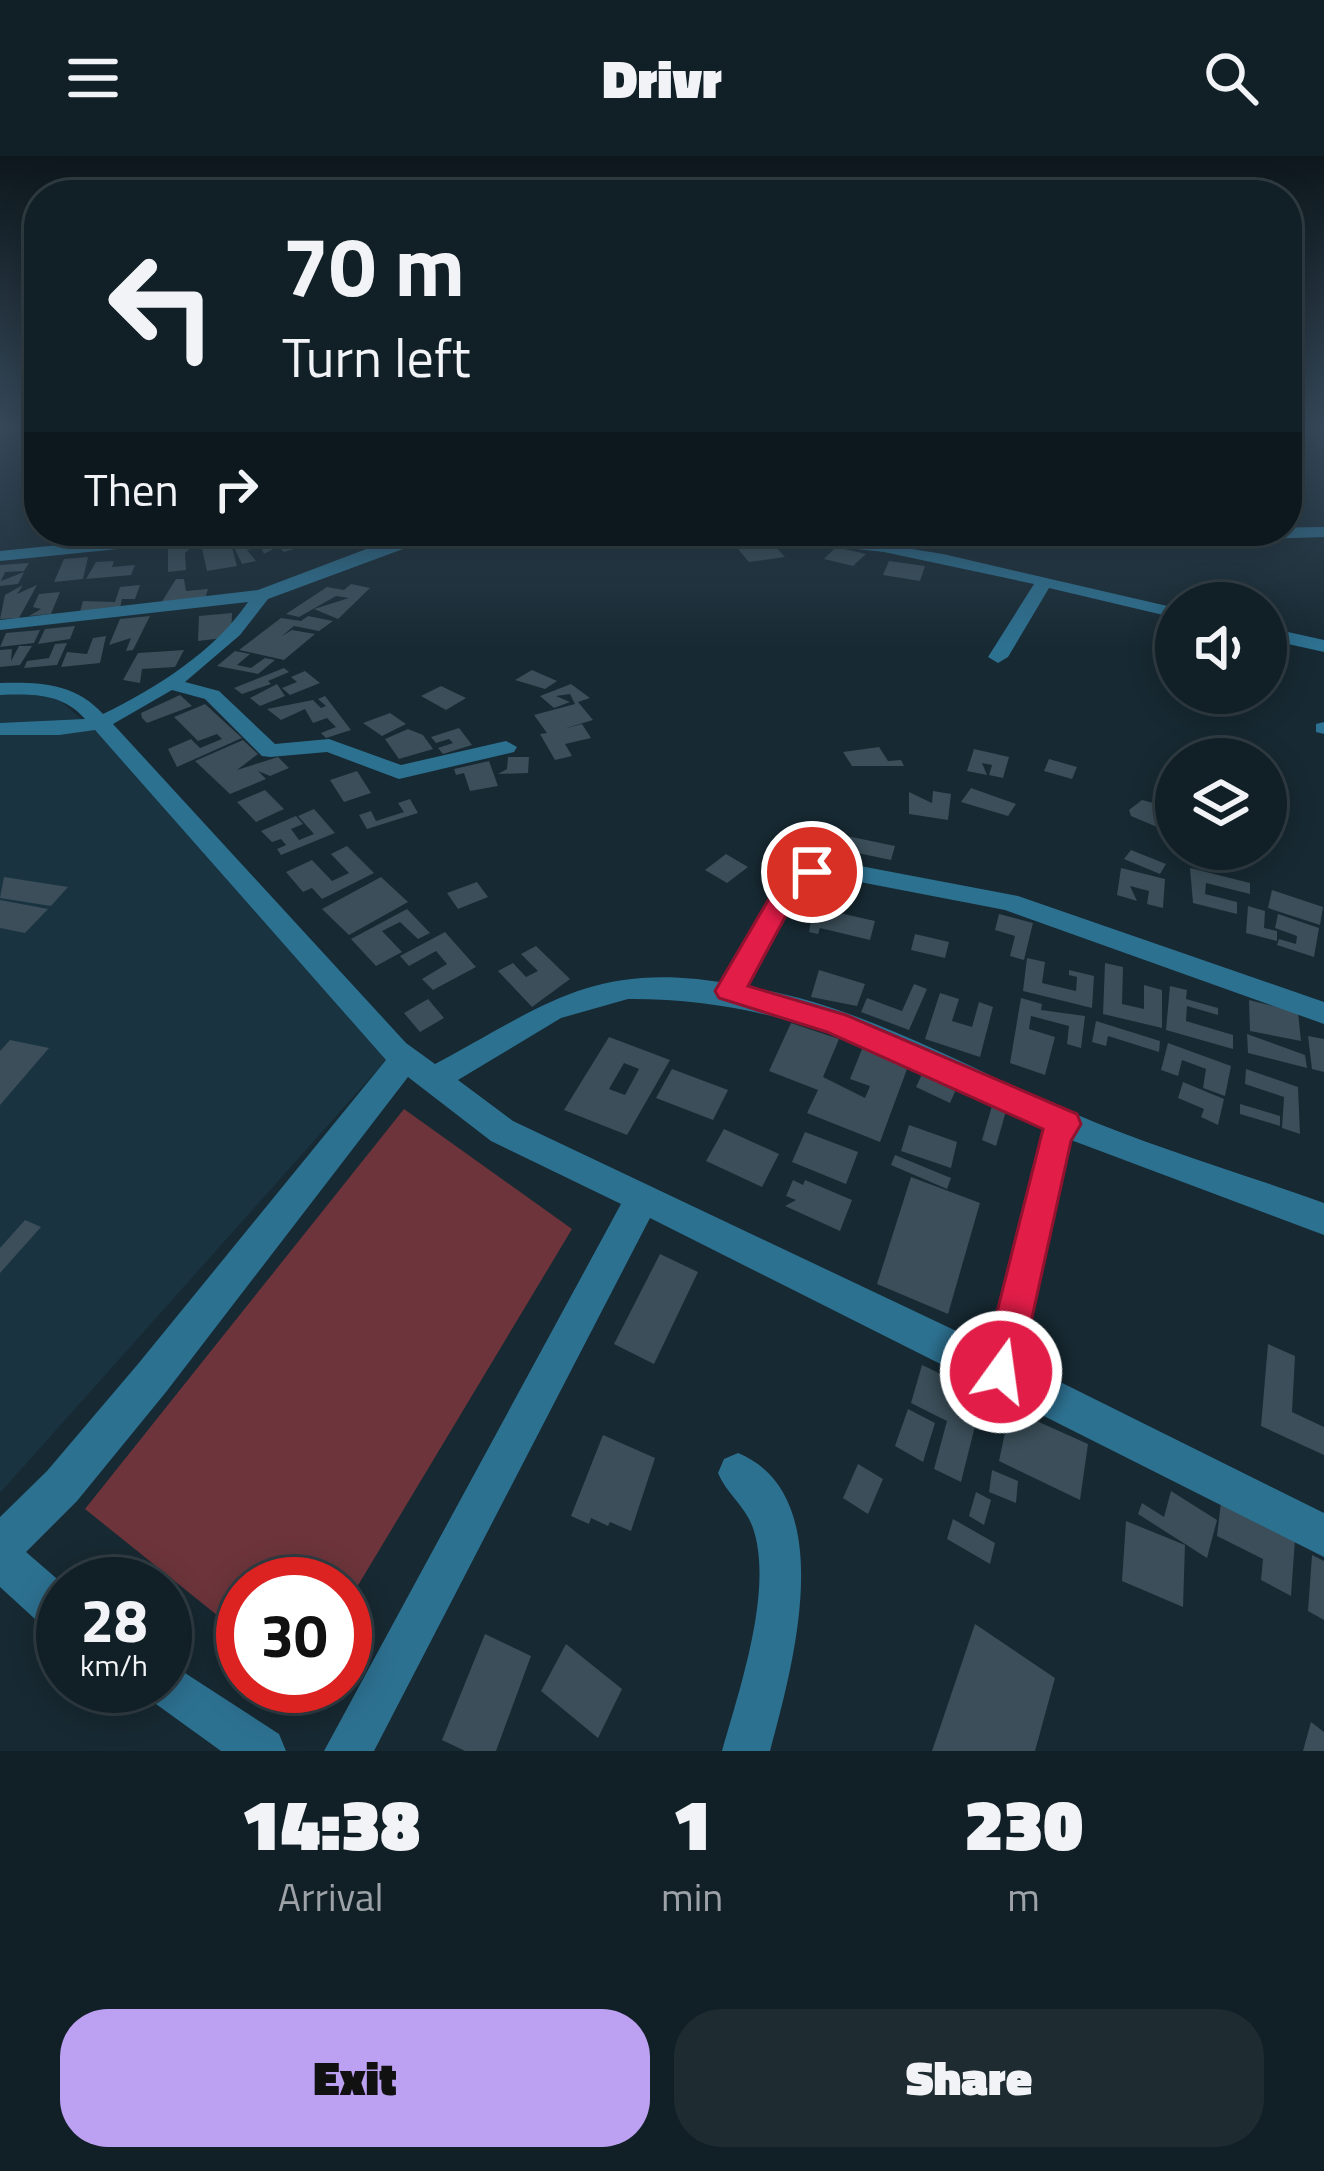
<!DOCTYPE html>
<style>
body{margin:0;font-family:"Titillium Web",sans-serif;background:#1e2c32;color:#f1f3f6;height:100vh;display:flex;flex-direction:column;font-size:45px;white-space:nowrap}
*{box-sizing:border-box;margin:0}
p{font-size:39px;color:#9ca2a7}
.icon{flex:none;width:66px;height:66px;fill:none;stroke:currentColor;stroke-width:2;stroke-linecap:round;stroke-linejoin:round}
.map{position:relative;height:1595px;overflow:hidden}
.side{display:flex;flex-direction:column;background:#111f26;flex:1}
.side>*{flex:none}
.guide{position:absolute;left:24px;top:24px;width:1278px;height:366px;border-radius:48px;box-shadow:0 6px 30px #0003,0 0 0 3px #303d43;background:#111f26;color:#f1f3f6;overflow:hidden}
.fabs{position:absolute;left:1155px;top:426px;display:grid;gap:24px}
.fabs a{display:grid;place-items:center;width:132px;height:132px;border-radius:50%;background:#111f26;box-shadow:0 6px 30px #0003,0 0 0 3px #303d43;font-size:60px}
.speed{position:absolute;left:36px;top:1401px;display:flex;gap:24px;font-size:60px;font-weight:700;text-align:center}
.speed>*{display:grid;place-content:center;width:156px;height:156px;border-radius:50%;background:#111f26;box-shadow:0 6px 30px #0003,0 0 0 3px #303d43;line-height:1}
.speed small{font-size:30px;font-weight:400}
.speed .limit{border:18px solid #d22;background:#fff;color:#111}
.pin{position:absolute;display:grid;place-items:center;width:102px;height:102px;color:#fff;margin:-51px;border:6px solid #fff;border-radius:50%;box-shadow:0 3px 12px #0007}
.me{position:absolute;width:132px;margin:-66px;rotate:14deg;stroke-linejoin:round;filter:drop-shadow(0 0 9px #0008)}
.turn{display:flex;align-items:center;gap:42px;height:252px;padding:0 60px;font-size:54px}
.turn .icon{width:156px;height:156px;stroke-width:2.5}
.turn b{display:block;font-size:84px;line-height:102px}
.then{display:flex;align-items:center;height:114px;padding:0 60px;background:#0003;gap:24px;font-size:45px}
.eta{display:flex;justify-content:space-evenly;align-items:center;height:204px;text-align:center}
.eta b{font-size:72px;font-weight:800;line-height:84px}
.cta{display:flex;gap:24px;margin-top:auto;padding:24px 60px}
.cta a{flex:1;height:138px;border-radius:48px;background:#bca0f2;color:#111;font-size:48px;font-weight:800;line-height:138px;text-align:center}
.cta a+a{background:#1e2c32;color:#f1f3f6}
header{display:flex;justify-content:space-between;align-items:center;height:156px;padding:0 60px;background:#111f26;font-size:54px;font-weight:800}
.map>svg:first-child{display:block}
.built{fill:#193340}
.green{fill:#6d353b}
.building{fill:#3b4e59;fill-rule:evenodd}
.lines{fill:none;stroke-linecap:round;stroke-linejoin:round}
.minor{fill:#2d7191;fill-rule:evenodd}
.route{fill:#e11d48;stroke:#92132f;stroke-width:3}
</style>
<header><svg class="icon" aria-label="menu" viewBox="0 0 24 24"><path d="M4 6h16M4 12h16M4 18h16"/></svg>Drivr<svg class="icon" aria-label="search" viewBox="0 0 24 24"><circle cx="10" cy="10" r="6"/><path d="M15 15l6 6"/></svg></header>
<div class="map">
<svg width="1324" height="1595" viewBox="0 0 1324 1595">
<rect width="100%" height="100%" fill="#172932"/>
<polygon class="built" points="50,536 99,578 395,894 0,1337 0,538"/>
<polygon class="green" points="404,953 572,1073 345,1451 345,1428 243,1428 243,1480 85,1353"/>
<g class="building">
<polygon points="108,375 105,384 131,375 127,387 94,393 94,385 92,390 63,394 69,378 78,378 75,386 83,386 86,376"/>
<polygon points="290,375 305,376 318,387 302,391 290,381 282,383 294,393 284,396 267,381"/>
<polygon points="267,383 273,393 264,398 261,391 247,394 256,405 242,408 233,389"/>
<polygon points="231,388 237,410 207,415 202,393"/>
<polygon points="773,388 785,401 749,406 738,393"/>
<polygon points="193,390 185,397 186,414 168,416 168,393"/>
<polygon points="836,391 866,398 853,410 824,403"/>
<polygon points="88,401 83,423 54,426 64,403"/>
<polygon points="114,405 112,411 135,409 131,419 86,423 96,406"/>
<polygon points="889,405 925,410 920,425 883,419"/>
<polygon points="29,407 24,415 5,416 1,425 24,416 18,428 0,430 0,409"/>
<polygon points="176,423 184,423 186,435 208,433 205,443 161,447"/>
<polygon points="351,428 370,432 338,463 314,453 349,442 336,440 299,461 286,458 327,431 344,434"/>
<polygon points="23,429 17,438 37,429 19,462 0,463 5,439"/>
<polygon points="140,429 135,443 122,443 120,452 79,459 83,445 115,446 120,431"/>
<polygon points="60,436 51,458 29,460 41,453 33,451 39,438"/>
<polygon points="232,457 231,481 198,485 199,460"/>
<polygon points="150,460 133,494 126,495 131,482 109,489 120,463"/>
<polygon points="308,460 333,465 319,475 294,470 282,480 292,474 315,478 284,504 239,494 281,462 301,465"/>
<polygon points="75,470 70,483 38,488 45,473"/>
<polygon points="40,474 34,487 0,491 6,477"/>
<polygon points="106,480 100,507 61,511 67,496 87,498 93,482"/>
<polygon points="67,487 57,509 24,512 27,505 49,502 55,488"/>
<polygon points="19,490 32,490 20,509 0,511 0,494 12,493 11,505"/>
<polygon points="184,494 175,511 142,513 140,527 123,524 138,497"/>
<polygon points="235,495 250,498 237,509 251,512 265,502 275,504 258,518 217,510"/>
<polygon points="284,512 289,516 268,525 271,528 242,538 234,532"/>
<polygon points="532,514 557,525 545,533 515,524"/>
<polygon points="305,515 320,527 290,539 282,532 297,526 291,521"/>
<polygon points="277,528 285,540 260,550 250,542"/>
<polygon points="571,528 590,542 578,546 593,564 563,573 582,568 591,582 565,588 572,600 555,604 540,578 547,577 534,559 575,548 570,538 556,540 570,546 554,552 540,540"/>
<polygon points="441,530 466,542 446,554 421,540"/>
<polygon points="180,539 192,550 147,567 142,562 141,557"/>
<polygon points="325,540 351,574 326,582 321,577 336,571 327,562 313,567 305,553 281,564 267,553 313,544 321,552 326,550 318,543"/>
<polygon points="205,548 242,582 177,611 168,593 191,583 200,592 222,583 217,578 198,585 174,561"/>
<polygon points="390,557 406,568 382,580 363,567"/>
<polygon points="459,572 472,589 443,598 438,592 453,587 449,583 436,587 431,581"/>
<polygon points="408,573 423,579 433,593 399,603 385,583"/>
<polygon points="243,584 258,598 237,614 278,601 289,612 270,620 258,615 266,623 230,638 195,605"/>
<polygon points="879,591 888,605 901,604 904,610 852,610 843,596"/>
<polygon points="974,593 1009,601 1003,622 989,619 992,609 982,607 987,619 967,615"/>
<polygon points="508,601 529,601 528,617 498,618 507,613"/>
<polygon points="1049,603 1077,611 1072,623 1044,615"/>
<polygon points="489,605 498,630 470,635 464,617 456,619 454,613"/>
<polygon points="357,615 371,637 344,646 330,624"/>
<polygon points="971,632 1016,648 1008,660 961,646"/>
<polygon points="265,634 284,653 256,666 237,646"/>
<polygon points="933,635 951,638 948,664 909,658 909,636 932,647"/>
<polygon points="410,643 418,657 367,673 359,659 371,655 376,665 404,656 398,647"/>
<polygon points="1142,644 1176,653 1169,676 1131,660 1129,654"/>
<polygon points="314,653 335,677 281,699 277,693 286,689 281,683 272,686 261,675 296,660 303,668 291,673 299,684 314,678 298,660"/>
<polygon points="847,680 895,690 891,704 843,694"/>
<polygon points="347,690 374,717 322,743 312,732 303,736 286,716 312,704 332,725 349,717 331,698"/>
<polygon points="1131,694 1166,708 1160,718 1124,703"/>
<polygon points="726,698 748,711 727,727 705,714"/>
<polygon points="1121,712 1165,723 1163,752 1147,748 1149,735 1130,730 1137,745 1117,739"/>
<polygon points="1190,712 1250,727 1250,738 1206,727 1205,738 1237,746 1237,758 1193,747"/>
<polygon points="4,721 68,731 51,750 0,742"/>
<polygon points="381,721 408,746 349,779 322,753"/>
<polygon points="477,726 488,741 458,753 447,737"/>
<polygon points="1272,734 1323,751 1320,769 1268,752"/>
<polygon points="0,744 48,753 25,777 0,772"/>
<polygon points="1248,750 1265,755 1264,772 1277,775 1277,785 1246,777"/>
<polygon points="813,751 875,765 870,784 820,772 818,778 809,776"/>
<polygon points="407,753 430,777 418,783 400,766 382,775 402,796 376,810 351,783"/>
<polygon points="999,758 1033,767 1024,804 1010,800 1015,780 995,774"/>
<polygon points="1278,758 1319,772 1314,801 1277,789 1279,783 1296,788 1297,780 1275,772"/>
<polygon points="445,776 476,811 433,834 422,823 447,808 436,795 409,810 400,800"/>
<polygon points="915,778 949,786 945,802 911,794"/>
<polygon points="536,790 570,823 532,851 498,815 513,807 526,821 538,815 521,798"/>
<polygon points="1027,802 1045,806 1042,827 1076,835 1077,821 1069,819 1069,814 1094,820 1092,852 1023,835"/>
<polygon points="1105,807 1123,811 1122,848 1144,853 1144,829 1162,834 1162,872 1103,858"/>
<polygon points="819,814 865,828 857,850 811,841"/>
<polygon points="914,828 927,833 909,874 861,856 867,842 902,855"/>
<polygon points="1170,830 1187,834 1186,843 1218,852 1218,859 1187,850 1186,865 1233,879 1233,893 1166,874"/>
<polygon points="940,837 959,843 952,865 972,871 979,846 993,851 980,901 925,883"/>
<polygon points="1021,842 1042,848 1041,854 1085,860 1081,892 1067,888 1069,870 1031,860 1029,873 1055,881 1045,919 1010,907"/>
<polygon points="428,843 444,862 420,876 404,857"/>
<polygon points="1249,844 1298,856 1301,885 1250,875"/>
<polygon points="1096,865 1160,885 1159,896 1108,880 1106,890 1092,886"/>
<polygon points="791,867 839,883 823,921 865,942 870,930 850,923 864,888 910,905 880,986 807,957 818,934 769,915"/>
<polygon points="1247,878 1305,899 1307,912 1248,897"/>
<polygon points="1308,880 1324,883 1324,916 1312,913"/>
<path d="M609 881 670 904 627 979 564 954ZM624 907 639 913 625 939 609 933Z"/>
<polygon points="10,884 49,892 0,949 0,895"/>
<polygon points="1168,887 1231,910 1225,940 1203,932 1206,913 1182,904 1178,920 1161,914"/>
<polygon points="672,913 728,934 713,964 656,942"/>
<polygon points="1246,913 1298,931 1300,978 1282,972 1284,941 1245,928"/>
<polygon points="924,914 958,929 950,947 916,931"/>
<polygon points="1183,926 1224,943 1218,969 1201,961 1204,953 1178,942"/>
<polygon points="1240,948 1280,960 1280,970 1240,958"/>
<polygon points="992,950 1006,955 996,990 982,984"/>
<polygon points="909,969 957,986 951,1012 901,995"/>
<polygon points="724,973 779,998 762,1031 706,1005"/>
<polygon points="805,976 858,996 846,1028 792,1006"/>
<polygon points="895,999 951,1022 947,1033 891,1009"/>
<polygon points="911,1021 980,1047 948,1158 877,1128"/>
<polygon points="793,1024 803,1029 805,1024 852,1044 840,1075 785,1050 796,1044 786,1040"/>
<polygon points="25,1064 41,1071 0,1117 0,1092"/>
<polygon points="660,1098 698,1116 654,1208 614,1188"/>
<polygon points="1268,1188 1295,1200 1292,1256 1324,1271 1324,1299 1261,1270"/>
<polygon points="922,1209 983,1238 961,1326 934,1313 947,1265 911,1247"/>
<polygon points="908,1253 935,1267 923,1306 895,1290"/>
<polygon points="1010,1253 1088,1288 1080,1344 999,1305"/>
<polygon points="603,1279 655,1302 631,1375 610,1366 608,1370 591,1362 589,1368 571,1360"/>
<polygon points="858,1308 883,1323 868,1358 843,1342"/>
<polygon points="992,1314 1018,1325 1016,1347 989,1336"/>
<polygon points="1171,1335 1217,1364 1207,1402 1138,1358 1142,1347 1164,1361"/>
<polygon points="976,1336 991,1344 984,1369 969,1360"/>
<polygon points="1221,1346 1295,1383 1291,1440 1261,1424 1263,1403 1217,1380"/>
<polygon points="953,1363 995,1387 990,1408 947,1383"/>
<polygon points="1126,1365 1185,1389 1183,1451 1122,1425"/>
<polygon points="1312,1399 1324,1405 1324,1464 1308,1455"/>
<polygon points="975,1468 1055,1522 1035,1595 932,1595"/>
<polygon points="485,1478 531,1500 496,1595 465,1595 442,1584"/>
<polygon points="566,1488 622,1533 598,1582 541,1535"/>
<polygon points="1311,1566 1324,1576 1324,1595 1303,1595"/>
</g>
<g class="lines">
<g class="minor">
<polygon points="1324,371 1324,381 1192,385 1034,380 1026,375"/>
<polygon points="199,375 254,375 246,380 0,405 0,395"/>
<path d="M414 375 514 382 675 375 825 379 943 398 1176 452V462L1049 432 1008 501 998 507 988 501 1034 428 884 396 766 383 514 392 430 383 268 443 240 479 185 526 219 535 275 588 329 583 401 609 506 585 517 591 514 596 399 623 327 596 270 601 262 600 205 543 172 534 113 568 406 887 435 908C541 852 590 806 720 826 760 774 761 721 834 705L1018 740 1324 846V868L1005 754 834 721 805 734 792 749 747 831C862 849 967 912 1073 957 1154 992 1241 1017 1324 1047V1079L1071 984 1022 1207 1324 1357V1401L650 1062 374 1595H324L621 1048 491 985 408 921 166 1236 77 1345 26 1396 63 1428V1480L47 1474 0 1431V1361L47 1315 138 1208 386 904 95 574 59 579H0V567L85 563C62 537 33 538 0 539V527C39 526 75 527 103 558 155 533 215 495 248 446L0 474V464L258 434ZM628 843C789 842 902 905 1043 972L988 1190 513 965 458 924 561 862Z"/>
<polygon points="1266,471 1324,484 1324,496 1266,483"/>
<polygon points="1324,566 1324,578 1316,576 1316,568"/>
<path d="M738 1297C842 1340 791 1516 770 1595H722C739 1534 774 1434 753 1372 746 1351 726 1337 718 1317L724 1303Z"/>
<polygon points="165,1504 279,1578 286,1595 221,1595 149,1543 143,1530 165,1530"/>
</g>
</g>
<linearGradient id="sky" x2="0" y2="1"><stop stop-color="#0d171c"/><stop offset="0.55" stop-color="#36495a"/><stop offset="1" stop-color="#36495a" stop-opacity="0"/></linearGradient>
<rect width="1324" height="494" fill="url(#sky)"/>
<polygon class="route" points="812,708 825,716 790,752 748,830 846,859 1077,958 1081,968 1071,985 1020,1216 1015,1230 1001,1236 987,1230 982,1216 1043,973 827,876 719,842 715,835 770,741"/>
</svg>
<div class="fabs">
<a><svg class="icon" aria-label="sound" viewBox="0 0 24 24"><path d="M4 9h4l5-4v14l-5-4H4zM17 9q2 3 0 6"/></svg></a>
<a><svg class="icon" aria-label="layers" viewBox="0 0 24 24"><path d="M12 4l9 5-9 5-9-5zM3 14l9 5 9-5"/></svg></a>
</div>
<div class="speed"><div>28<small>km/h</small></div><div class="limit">30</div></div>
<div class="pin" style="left:812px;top:716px;background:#d93025"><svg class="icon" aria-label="arrive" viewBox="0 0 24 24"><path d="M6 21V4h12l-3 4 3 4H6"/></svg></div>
<svg class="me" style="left:1001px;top:1216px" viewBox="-20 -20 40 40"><circle r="17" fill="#e11d48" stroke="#fff" stroke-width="3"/><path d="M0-11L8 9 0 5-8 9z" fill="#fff"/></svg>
<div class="guide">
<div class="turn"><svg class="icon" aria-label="left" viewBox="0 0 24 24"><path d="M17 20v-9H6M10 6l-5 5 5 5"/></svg><div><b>70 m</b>Turn left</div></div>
<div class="then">Then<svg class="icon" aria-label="right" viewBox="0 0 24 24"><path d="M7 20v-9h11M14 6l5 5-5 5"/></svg></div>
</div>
</div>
<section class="side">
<div class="eta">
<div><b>14:38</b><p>Arrival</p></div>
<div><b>1</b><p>min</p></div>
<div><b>230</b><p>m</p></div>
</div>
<div class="cta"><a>Exit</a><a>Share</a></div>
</section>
